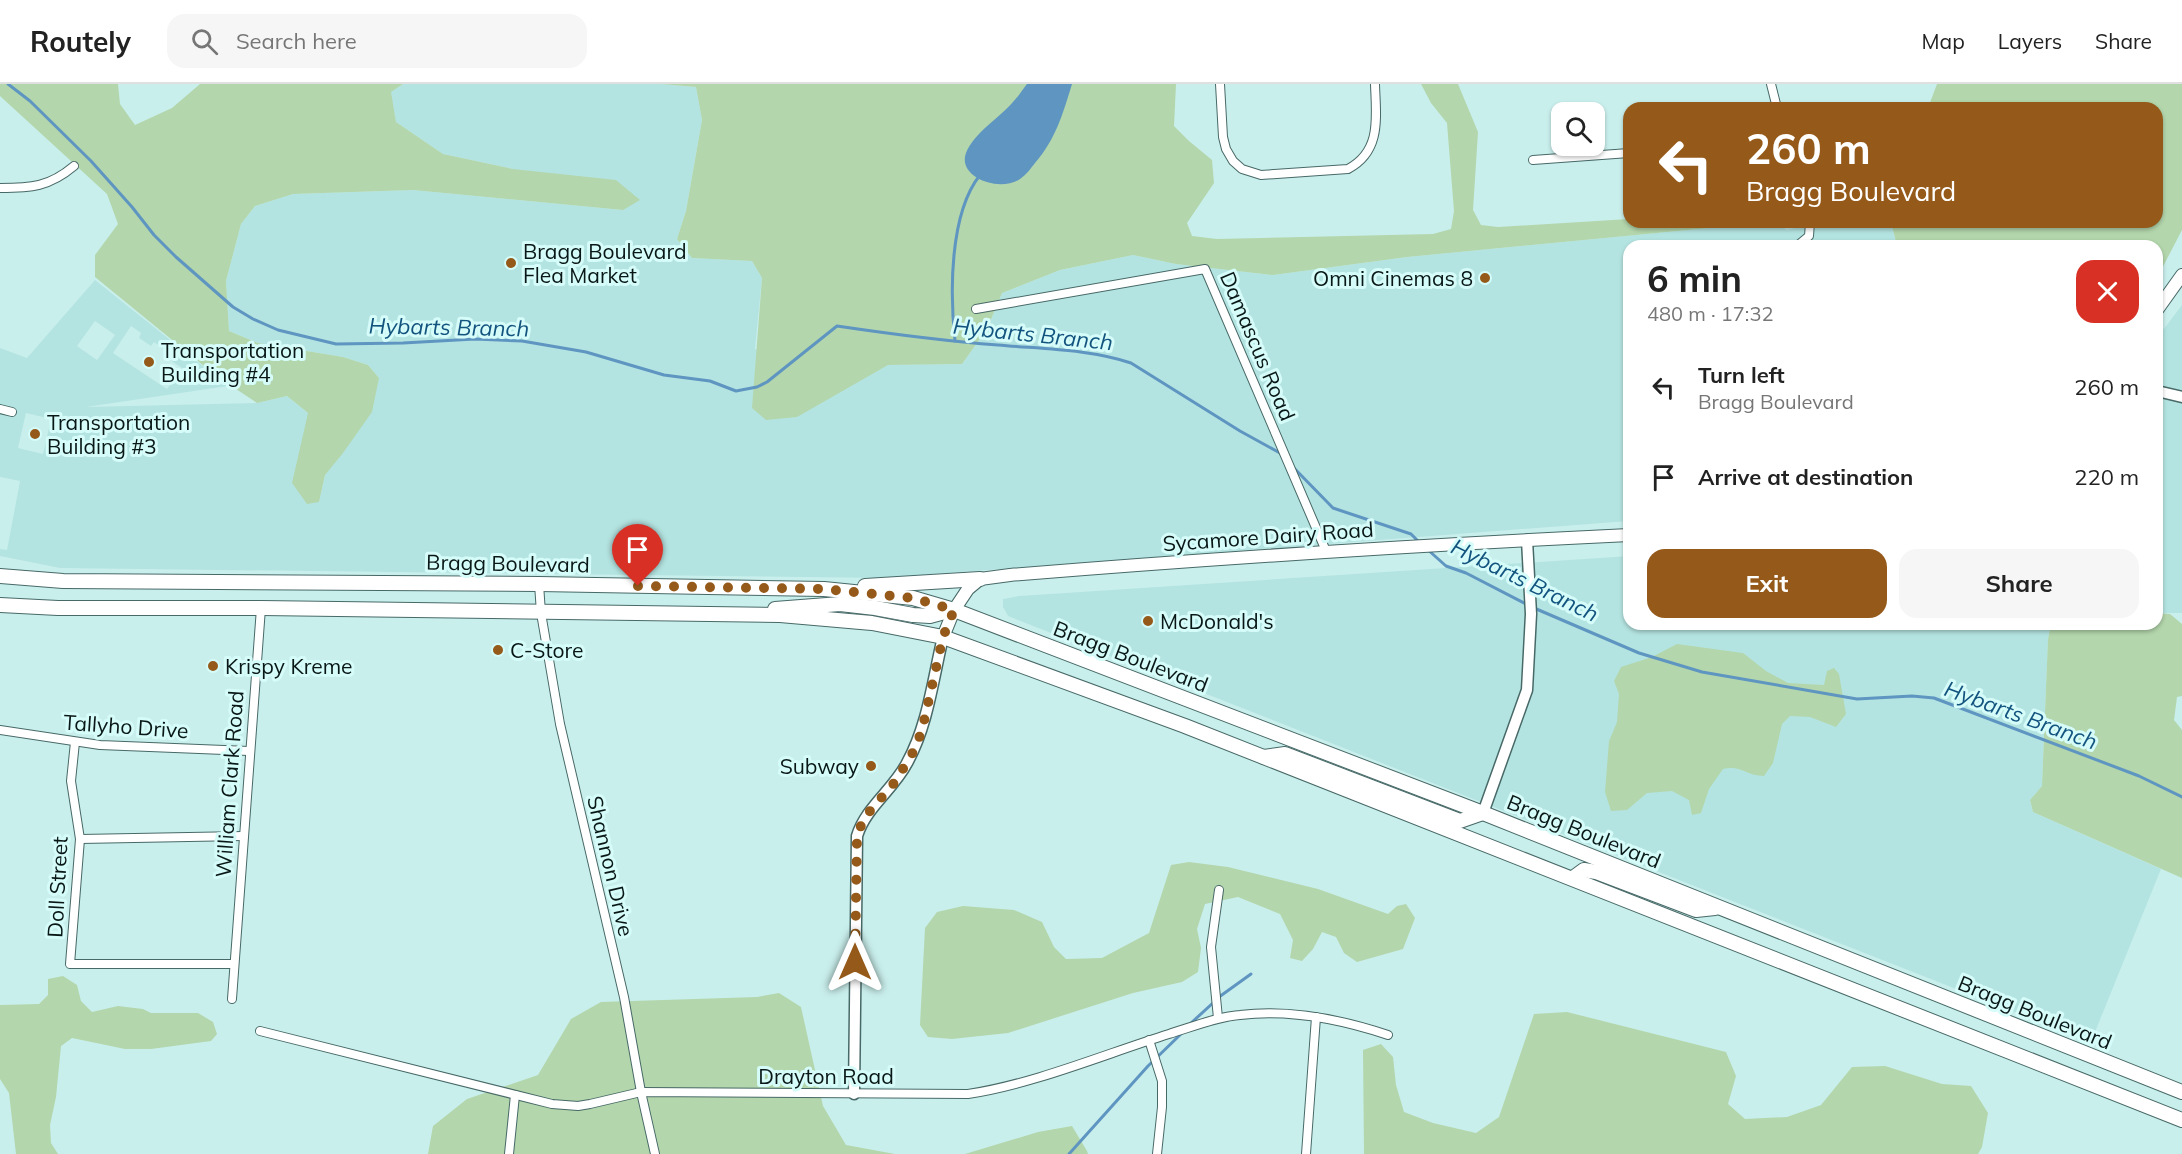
<!DOCTYPE html>
<meta charset="utf-8">
<style>
body{margin:0;font-family:Mulish,sans-serif;background:#f6f6f6;color:#222;height:100vh;display:flex;flex-direction:column;font-size:22px;white-space:nowrap}
*{box-sizing:border-box;margin:0}
p{font-size:20px;color:#767676}
.icon{flex:none;width:33px;height:33px;fill:none;stroke:currentColor;stroke-width:2;stroke-linecap:round;stroke-linejoin:round}
.map{position:relative;flex:1;overflow:hidden}
.details{position:absolute;left:1623px;top:156px;width:540px;height:390px;display:flex;flex-direction:column;background:#fff;border-radius:18px;box-shadow:0 2px 4px #0004}
.details>*{flex:none}
.top-card{position:absolute;left:1623px;top:18px;width:540px;height:126px;border-radius:18px;box-shadow:0 2px 4px #0004;background:#955a1a;color:#fff;overflow:hidden}
.fabs{position:absolute;left:1551px;top:18px;display:grid;gap:12px}
.fabs a{display:grid;place-items:center;width:54px;height:54px;border-radius:12px;background:#fff;box-shadow:0 2px 4px #0004;font-size:30px}
.pin{position:absolute;display:grid;place-items:center;width:51px;height:51px;color:#fff;margin:-62px -26px;border-radius:50% 50% 50% 0;rotate:-45deg;box-shadow:0 0 6px #0007}
.pin .icon{rotate:45deg}
.me{position:absolute;width:66px;margin:-33px;rotate:0deg;stroke-linejoin:round;filter:drop-shadow(0 0 4px #0008)}
.turn{display:flex;align-items:center;gap:21px;height:126px;padding:0 24px;font-size:27px}
.turn .icon{width:78px;height:78px;stroke-width:2.5}
.turn b{display:block;font-size:42px;line-height:51px}
.round{display:grid;place-items:center;flex:none;width:63px;height:63px;border-radius:18px;background:#f6f6f6}
.summary{display:flex;align-items:center;justify-content:space-between;height:102px;padding:0 24px}
h1{font-size:36px;font-weight:700;line-height:45px}
.primary-button{display:flex;gap:12px;margin-top:auto;padding:12px 24px}
.primary-button a{flex:1;height:69px;border-radius:18px;background:#955a1a;color:#fff;font-size:24px;font-weight:700;line-height:69px;text-align:center}
.primary-button a+a{background:#f6f6f6;color:#222}
ul{padding:0;list-style:none}
li{display:flex;align-items:center;gap:18px;height:90px;padding:0 24px}
li div{flex:1}
li b{display:block;font-size:22px}
li em{font-style:normal}
header{display:flex;align-items:center;gap:36px;box-sizing:border-box;height:84px;padding:0 30px;background:#fff;border-bottom:2px solid #e0e0e0}
header strong{font-size:28px}
nav{display:flex;gap:33px;margin-inline-start:auto;font-size:21px}
.search{width:420px;height:54px;background:#f6f6f6;display:flex;align-items:center;gap:15px;box-sizing:border-box;padding:0 21px;border-radius:18px;color:#767676;font-size:22px}
.map>svg:first-child{display:block}
.built{fill:#b4e4e1;fill-rule:evenodd}
.green{fill:#b3d6ac}
.water{fill:#5e95c1}
.lines{fill:none;stroke-linecap:round;stroke-linejoin:round}
.stream{stroke:#5e95c1;stroke-width:3}
.minor-casing{stroke:#476967;stroke-width:10}
.tertiary-casing{stroke:#476967;stroke-width:13}
.secondary-casing{stroke:#476967;stroke-width:14}
.primary-casing{stroke:#476967;stroke-width:16}
.minor{stroke:#fff;stroke-width:8}
.tertiary{stroke:#fff;stroke-width:10}
.secondary{stroke:#fff;stroke-width:12}
.primary{stroke:#fff;stroke-width:14}
.route{stroke:#955a1a;stroke-width:10;stroke-dasharray:0 18}
.poi-dot{fill:#955a1a;stroke:#d6fcfa;stroke-width:2}
.labels{text-anchor:middle;dominant-baseline:central;stroke-width:6;stroke-linejoin:round;paint-order:stroke}
.poi-label{font-size:21px;fill:#091817;stroke:#d6fcfa;text-anchor:start}
.street-label{font-size:21px;fill:#091817;stroke:#d6fcfa}
.water-label{font-size:22px;font-style:italic;fill:#13547f;stroke:#d6fcfa}
</style>
<header>
<strong>Routely</strong>
<div class="search"><svg class="icon" aria-label="search" viewBox="0 0 24 24"><circle cx="10" cy="10" r="6"/><path d="M15 15l6 6"/></svg>Search here</div>
<nav><a>Map</a><a>Layers</a><a>Share</a></nav>
</header>
<div class="map">
<svg width="2182" height="1070" viewBox="0 0 2182 1070">
<rect width="100%" height="100%" fill="#c9efec"/>
<g class="built">
<path d="M403 0H661L696 3 702 36 686 127 677 155 692 174 752 177 762 194 755 265 845 304 888 281 962 280 987 245 1002 209 1060 186 1133 171 1176 180 1273 191 1407 173 1771 138H1775L1787 146 1799 143V138H1891L1897 162H1629V437L883 494 60 484 0 472V465L7 466 20 397 0 393V264L27 274 95 196 228 302 86 323 257 319 287 312 308 329 319 418 325 391 379 294 368 281 343 273 258 259 229 247 226 197 241 140 255 122 293 110 413 106 623 126 513 85 443 70 396 38 390 8ZM95 237 115 251 97 276 77 262ZM131 242 141 249 139 254 151 262 154 258 167 267 164 272 182 284 167 305 113 269ZM26 329 51 335 43 370 18 364Z"/>
<polygon points="2182,221 2182,529 2157,529 2157,254"/>
<polygon points="1629,472 1629,540 2051,540 2048,555 2042,702 2030,716 2033,728 2161,785 2091,958 1008,532 1003,523 1003,515 1019,512"/>
</g>
<g class="green">
<polygon points="0,0 118,0 120,20 135,41 172,24 200,0 403,0 391,8 396,38 443,70 513,85 616,96 640,116 623,126 413,106 293,110 255,122 241,140 226,197 229,247 258,259 343,273 368,281 379,294 372,328 343,369 325,391 319,418 307,420 292,399 308,329 287,312 257,319 215,291 95,193 95,171 118,140 107,110 0,12"/>
<polygon points="661,0 1176,0 1174,42 1189,57 1212,76 1214,99 1187,139 1192,152 1217,155 1433,150 1451,145 1454,127 1447,39 1431,19 1421,0 1458,0 1478,48 1473,126 1481,141 1498,143 1629,135 1629,138 1771,138 1407,173 1273,191 1176,180 1133,171 1060,186 1002,209 987,245 962,280 888,281 797,333 766,336 752,324 762,194 752,177 692,174 677,155 686,127 702,36 696,3"/>
<polygon points="1937,0 2182,0 2182,146 2157,194 2157,162 1897,162 1891,138 2157,138 2157,24 1928,24"/>
<polygon points="2157,529 2170,530 2182,540 2182,612 2177,613 2174,636 2182,646 2182,794 2033,728 2030,716 2042,702 2048,555 2051,540 2157,540"/>
<path d="M1677 560 1743 569 1766 587 1788 599 1824 601 1827 587 1834 584 1839 590 1846 630 1836 643 1810 633 1790 632 1782 640 1773 679 1764 692C1746 692 1742 681 1723 685L1709 705 1701 729 1692 731 1689 716 1672 707 1647 709 1627 726 1611 727 1605 708 1609 657 1617 638 1619 610 1614 597 1621 583 1652 573Z"/>
<polygon points="1189,778 1228,783 1318,805 1388,830 1397,822 1406,820 1415,834 1403,865 1357,878 1344,869 1336,853 1322,848 1313,865 1302,877 1290,874 1293,856 1280,830 1238,813 1205,820 1197,845 1201,864 1198,888 1182,898 1133,909 1008,949 952,955 928,953 920,941 925,844 937,828 963,822 1014,826 1042,838 1054,863 1066,875 1102,874 1149,849 1171,781"/>
<polygon points="63,892 77,901 81,917 92,928 118,922 143,925 151,929 198,929 213,938 217,950 211,957 151,965 125,965 72,954 61,962 56,1013 50,1041 51,1059 58,1070 16,1070 9,1009 0,995 0,921 39,920 48,911 48,895"/>
<polygon points="779,909 801,923 823,1022 846,1061 895,1070 428,1070 433,1042 467,1015 538,991 571,935 601,918 757,913"/>
<polygon points="1567,928 1726,968 1736,992 1728,1020 1745,1035 1787,1033 1821,1021 1852,983 1885,982 1942,1000 1971,1002 1988,1029 1982,1063 1978,1070 1364,1070 1363,966 1381,960 1393,973 1396,1001 1404,1028 1433,1039 1476,1049 1499,1033 1534,930"/>
<polygon points="1072,1042 1087,1067 1088,1070 965,1070 1038,1048"/>
</g>
<path class="water" d="M1027 0H1072C1063 29 1056 55 1035 79 1031 84 1026 91 1020 95 999 109 957 93 966 69 974 49 999 34 1013 18 1018 13 1022 6 1027 0Z"/>
<g class="lines">
<g class="stream">
<path d="M8 0 30 17 91 77 132 123 154 151 176 173 233 223 253 235 278 246 336 260 403 259 475 255 522 257 586 268 664 291 710 297 736 307 757 303 767 298 837 242C891 250 944 257 998 261 1042 265 1089 265 1131 279L1240 347 1280 369"/>
<path d="M955 257C950 210 949 130 980 91"/>
<polyline points="1293,383 1333,424 1411,450 1420,459"/>
<polyline points="1427,465 1446,482 1466,489 1528,521"/>
<polyline points="1534,524 1639,569 1702,588 1857,615 1912,612 1934,614 2139,692 2182,713"/>
<polyline points="1219,913 1251,890"/>
<polyline points="1190,940 1214,918"/>
<polyline points="1069,1070 1148,982 1182,949"/>
</g>
<g class="minor-casing">
<g id="minor">
<path d="M1220 0 1223 53 1226 65 1233 77 1242 85 1261 91 1348 85C1382 67 1376 33 1375 0"/>
<polyline points="1771,0 1777,24"/>
<polyline points="1533,76 1629,69"/>
<path d="M0 104C31 104 49 103 74 82"/>
<polyline points="1797,162 1809,152 1810,138"/>
<polyline points="976,225 1205,185 1326,467"/>
<polyline points="0,325 12,328"/>
<polyline points="539,500 541,529 560,640 624,913 641,1008 655,1070"/>
<polyline points="0,646 100,661 249,667"/>
<polyline points="75,658 71,697 80,755 70,880 234,880"/>
<polyline points="80,755 243,752"/>
<polyline points="232,915 261,524"/>
<polyline points="1218,934 1211,863 1219,806"/>
<path d="M260 947 552 1020 578 1022 590 1020 641 1008 968 1010C1034 1000 1105 970 1169 950 1192 943 1216 933 1240 931 1290 925 1340 935 1388 951"/>
<polyline points="1149,956 1162,997 1162,1023 1157,1070"/>
<polyline points="509,1070 515,1011"/>
<polyline points="1306,1070 1316,933"/>
</g>
</g>
<g class="tertiary-casing">
<g id="tertiary">
<polyline points="2157,307 2182,313"/>
<polyline points="1483,729 1527,606 1531,530 1527,456"/>
<path d="M854 1010 857 752C866 723 893 706 907 679 928 641 933 595 943 553"/>
</g>
</g>
<g class="secondary-casing">
<g id="secondary">
<polyline points="2157,226 2182,191"/>
<path d="M943 553 954 526 968 505 980 495 1010 491C1217 474 1422 461 1629 451"/>
</g>
</g>
<g class="primary-casing">
<g id="primary">
<polyline points="0,492 63,497 539,500 824,505 913,514 954,526 1483,729 2182,1008"/>
<polyline points="865,502 980,495"/>
<polyline points="0,521 58,524 261,524 780,531 872,539 943,553 1185,642 2182,1036"/>
<polyline points="775,525 840,520 875,524 913,531 930,532 952,526"/>
<polyline points="1264,673 1285,670 1460,737 1483,729"/>
<polyline points="1573,794 1584,786 1596,788 1696,826 1715,824"/>
</g>
</g>
<use href="#minor" class="minor"/>
<use href="#tertiary" class="tertiary"/>
<use href="#secondary" class="secondary"/>
<use href="#primary" class="primary"/>
</g>
<g class="lines">
<polyline class="route" points="638,502 824,505 913,514 954,526 943,553 922,646 915,665 895,698 864,734 857,752 855,878"/>
</g>
<g class="poi-dot">
<circle cx="511" cy="179" r="6"/>
<circle cx="1485" cy="194" r="6"/>
<circle cx="149" cy="278" r="6"/>
<circle cx="35" cy="350" r="6"/>
<circle cx="1148" cy="537" r="6"/>
<circle cx="498" cy="566" r="6"/>
<circle cx="213" cy="582" r="6"/>
<circle cx="871" cy="682" r="6"/>
</g>
<g class="labels">
<g class="poi-label">
<text x="523" y="167">Bragg Boulevard<tspan x="523" dy="24">Flea Market</tspan></text>
<text x="1473" y="194" text-anchor="end">Omni Cinemas 8</text>
<text x="161" y="266">Transportation<tspan x="161" dy="24">Building #4</tspan></text>
<text x="47" y="338">Transportation<tspan x="47" dy="24">Building #3</tspan></text>
<text x="1160" y="537">McDonald's</text>
<text x="510" y="566">C-Store</text>
<text x="225" y="582">Krispy Kreme</text>
<text x="859" y="682" text-anchor="end">Subway</text>
</g>
<g class="street-label">
<text transform="translate(1258 262) rotate(67)">Damascus Road</text>
<text transform="translate(1268 452) rotate(-4)">Sycamore Dairy Road</text>
<text transform="translate(508 479) rotate(1)">Bragg Boulevard</text>
<text transform="translate(1131 572) rotate(21)">Bragg Boulevard</text>
<text transform="translate(126 642) rotate(4)">Tallyho Drive</text>
<text transform="translate(229 700) rotate(-86)">William Clark Road</text>
<text transform="translate(1584 747) rotate(22)">Bragg Boulevard</text>
<text transform="translate(611 782) rotate(77)">Shannon Drive</text>
<text transform="translate(57 803) rotate(-87)">Doll Street</text>
<text transform="translate(2035 928) rotate(22)">Bragg Boulevard</text>
<text x="826" y="992">Drayton Road</text>
</g>
<g class="water-label">
<text transform="translate(449 243) rotate(1)">Hybarts Branch</text>
<text transform="translate(1033 250) rotate(6)">Hybarts Branch</text>
<text transform="translate(1525 496) rotate(26)">Hybarts Branch</text>
<text transform="translate(2021 631) rotate(20)">Hybarts Branch</text>
</g>
</g>
</svg>
<div class="fabs">
<a><svg class="icon" aria-label="search" viewBox="0 0 24 24"><circle cx="10" cy="10" r="6"/><path d="M15 15l6 6"/></svg></a>
</div>
<div class="pin" style="left:638px;top:502px;background:#d93025"><svg class="icon" aria-label="arrive" viewBox="0 0 24 24"><path d="M6 21V4h12l-3 4 3 4H6"/></svg></div>
<svg class="me" style="left:855px;top:878px" viewBox="-20 -20 40 40"><path d="M0-17L14 15 0 8-14 15z" fill="#955a1a" stroke="#fff" stroke-width="4"/></svg>
<div class="top-card">
<div class="turn"><svg class="icon" aria-label="left" viewBox="0 0 24 24"><path d="M17 20v-9H6M10 6l-5 5 5 5"/></svg><div><b>260 m</b>Bragg Boulevard</div></div>
</div>
<section class="details">
<div class="summary"><div><h1>6 min</h1><p>480 m · 17:32</p></div><a class="round" style="background:#d93025;color:#fff"><svg class="icon" aria-label="close" viewBox="0 0 24 24"><path d="M6 6l12 12M18 6L6 18"/></svg></a></div>
<ul>
<li><svg class="icon" aria-label="left" viewBox="0 0 24 24"><path d="M17 20v-9H6M10 6l-5 5 5 5"/></svg><div><b>Turn left</b><p>Bragg Boulevard</p></div><em>260 m</em></li>
<li><svg class="icon" aria-label="arrive" viewBox="0 0 24 24"><path d="M6 21V4h12l-3 4 3 4H6"/></svg><div><b>Arrive at destination</b></div><em>220 m</em></li>
</ul>
<div class="primary-button"><a>Exit</a><a>Share</a></div>
</section>
</div>
